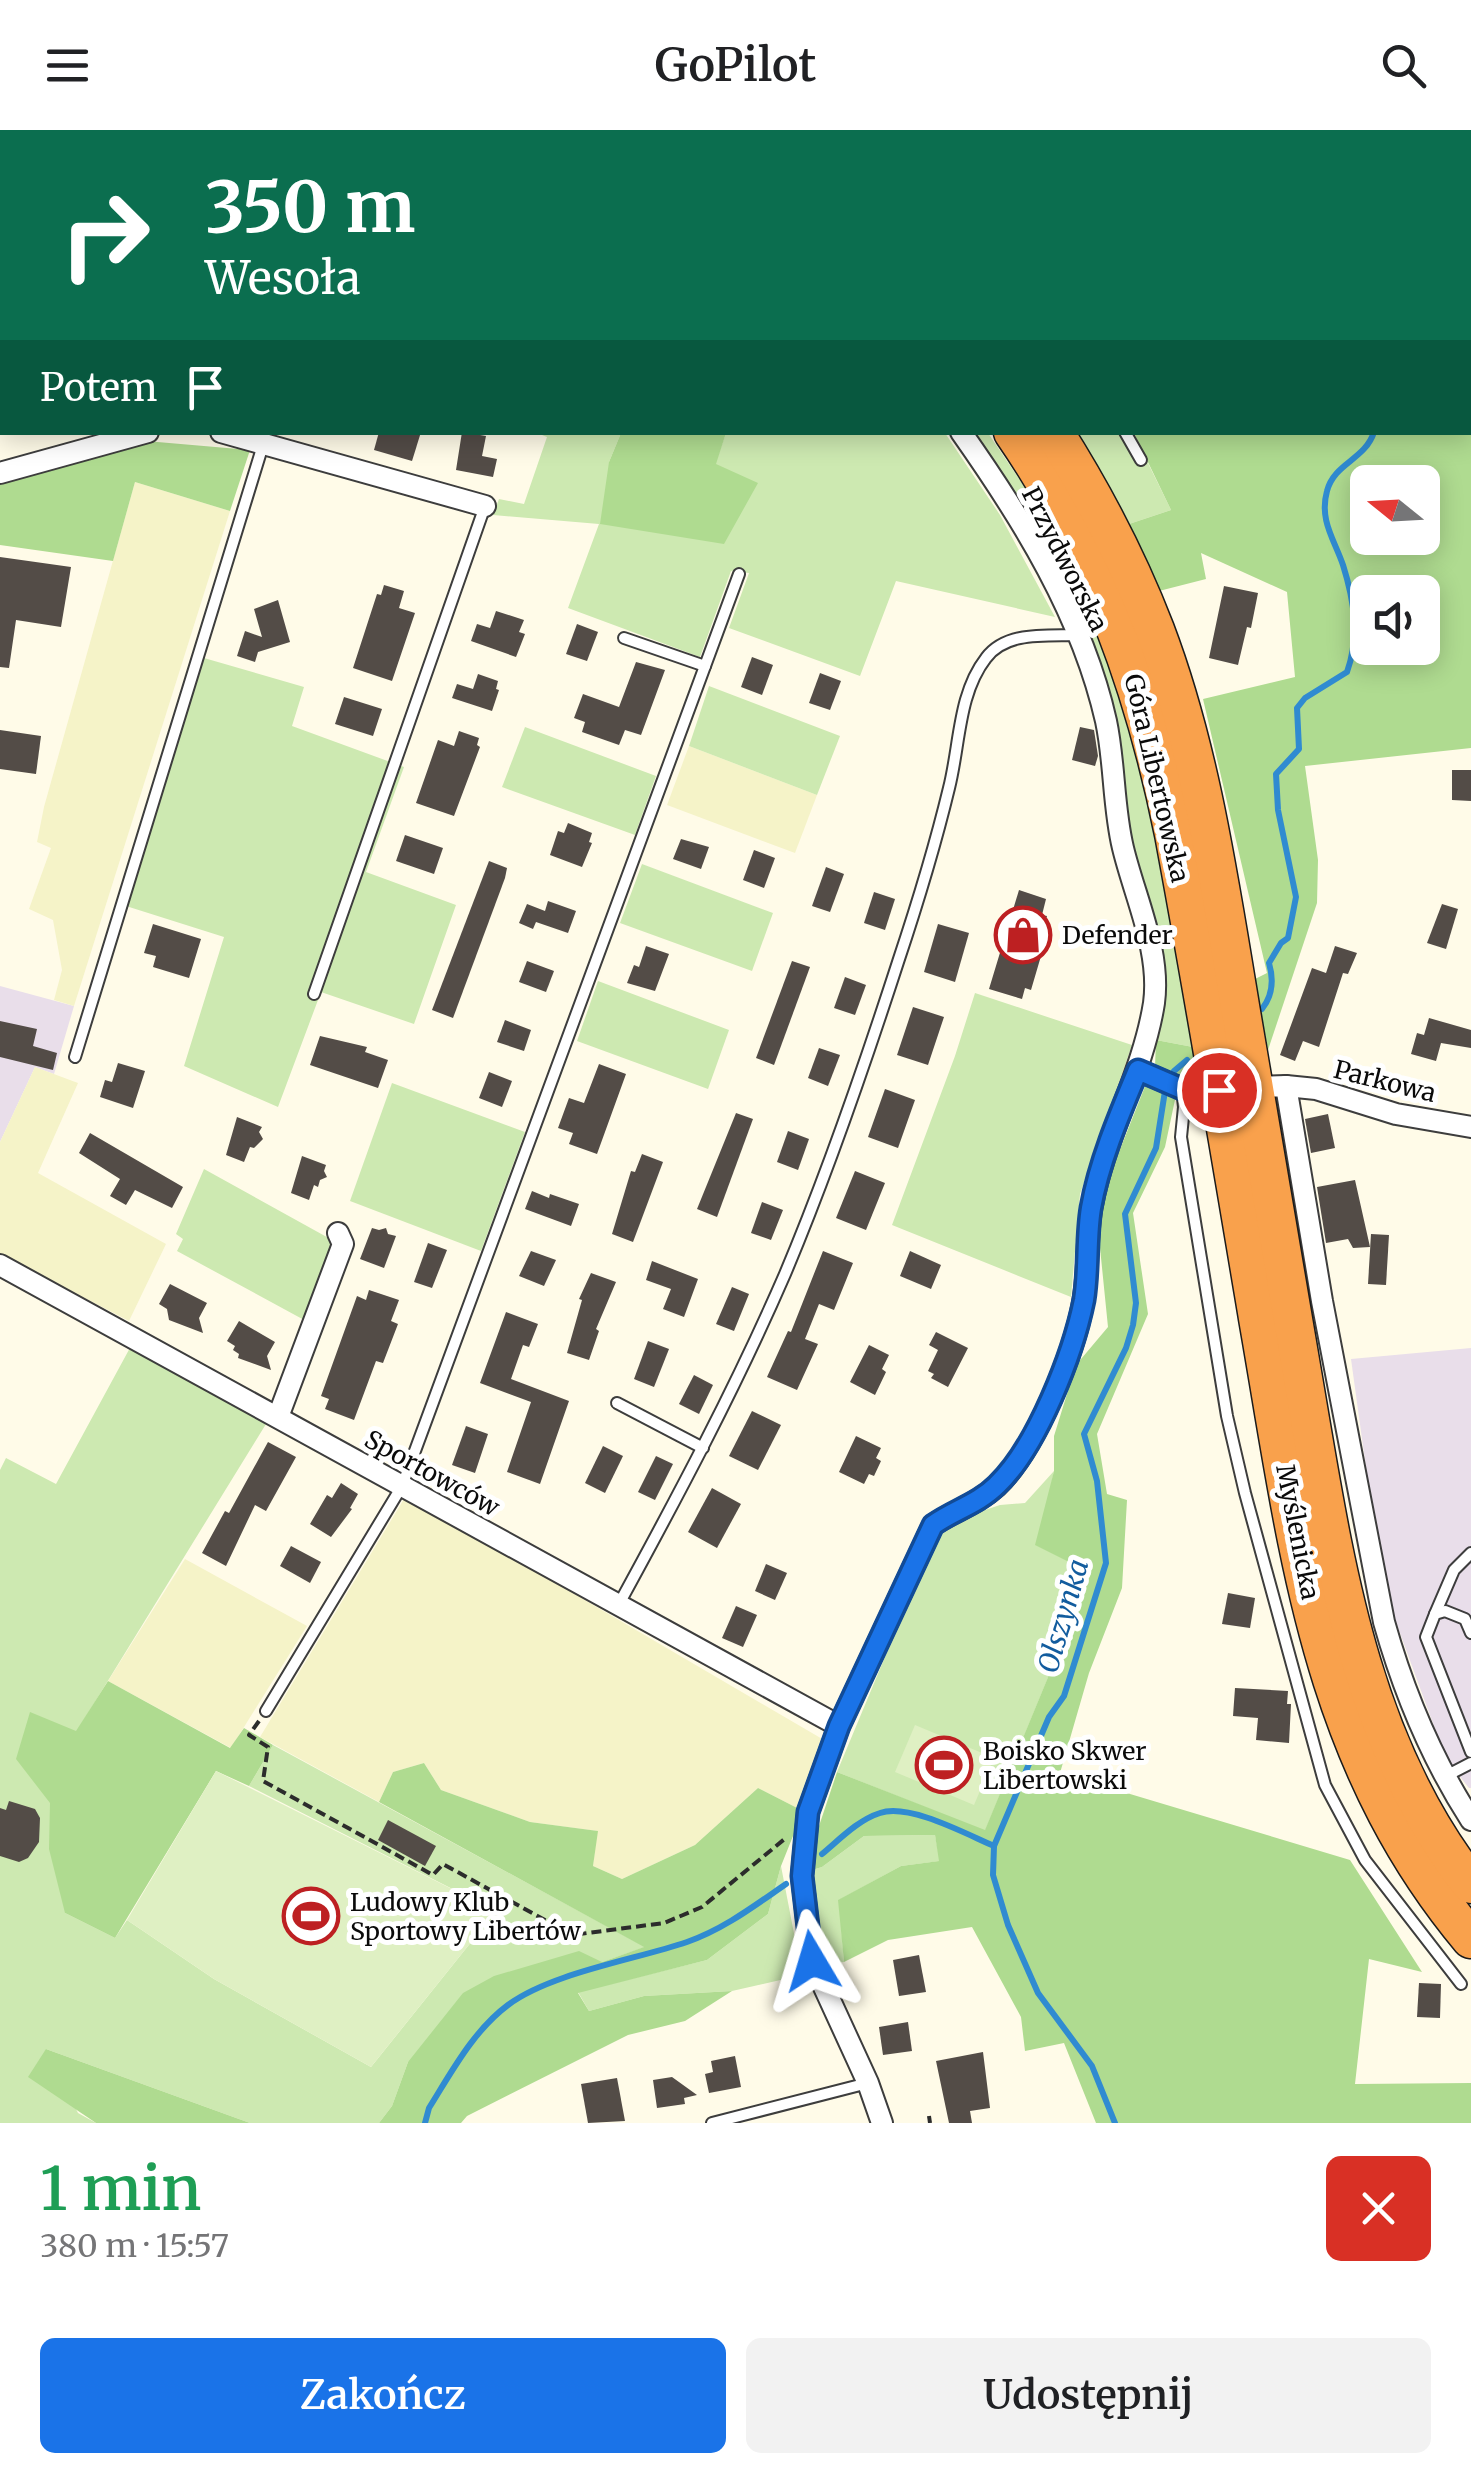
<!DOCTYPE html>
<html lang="pl">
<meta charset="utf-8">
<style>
body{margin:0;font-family:Merriweather,serif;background:#f2f2f2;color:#202124;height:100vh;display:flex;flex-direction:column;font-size:38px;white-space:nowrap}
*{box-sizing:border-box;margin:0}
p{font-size:32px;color:#757577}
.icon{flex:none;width:55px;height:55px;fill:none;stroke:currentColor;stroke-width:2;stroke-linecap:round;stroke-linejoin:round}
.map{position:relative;height:1993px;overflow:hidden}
.sheet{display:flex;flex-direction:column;background:#fff;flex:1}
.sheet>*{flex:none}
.top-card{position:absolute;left:0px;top:0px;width:1472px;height:305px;box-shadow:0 5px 25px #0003;background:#0b6e4f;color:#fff;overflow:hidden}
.needle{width:65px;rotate:288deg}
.tools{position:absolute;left:1350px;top:335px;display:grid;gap:20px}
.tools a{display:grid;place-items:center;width:90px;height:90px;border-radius:15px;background:#fff;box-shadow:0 5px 25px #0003;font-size:50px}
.pin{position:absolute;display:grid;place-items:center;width:85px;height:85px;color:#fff;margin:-42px;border:5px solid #fff;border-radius:50%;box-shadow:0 2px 10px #0007}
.me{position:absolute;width:110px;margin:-55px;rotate:353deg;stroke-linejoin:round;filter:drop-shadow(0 0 8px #0008)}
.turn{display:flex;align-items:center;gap:35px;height:210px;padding:0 40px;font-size:45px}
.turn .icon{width:130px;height:130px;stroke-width:2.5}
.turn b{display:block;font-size:70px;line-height:85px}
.then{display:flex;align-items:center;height:95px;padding:0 40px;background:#0003;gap:20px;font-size:38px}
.round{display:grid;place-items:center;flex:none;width:105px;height:105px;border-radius:15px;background:#f2f2f2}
.headline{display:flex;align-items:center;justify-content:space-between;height:170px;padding:0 40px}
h1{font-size:60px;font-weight:600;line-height:75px;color:#1e9e55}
.cta{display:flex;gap:20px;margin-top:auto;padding:20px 40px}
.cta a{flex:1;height:115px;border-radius:15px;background:#1a73e8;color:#fff;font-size:40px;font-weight:600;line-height:115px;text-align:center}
.cta a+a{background:#f2f2f2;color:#202124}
header{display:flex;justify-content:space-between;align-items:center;height:130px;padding:0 40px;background:#fff;font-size:45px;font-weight:600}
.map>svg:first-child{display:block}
.industrial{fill:#e9deea}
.farmland{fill:#f5f3c8}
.green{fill:#cde9b1}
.forest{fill:#afdb90;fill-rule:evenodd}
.pitch{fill:#dff0c3}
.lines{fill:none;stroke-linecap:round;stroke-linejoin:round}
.stream{stroke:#308bd1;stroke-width:6}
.building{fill:#534c47}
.lane-casing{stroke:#3d3d3d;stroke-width:14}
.street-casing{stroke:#3d3d3d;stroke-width:24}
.highway-casing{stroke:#1b1b1b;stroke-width:41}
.path{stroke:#2c2c2c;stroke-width:4;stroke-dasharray:10 5;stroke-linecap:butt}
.lane{stroke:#fff;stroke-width:10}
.street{stroke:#fff;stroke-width:20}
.highway{stroke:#f9a14c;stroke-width:38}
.route-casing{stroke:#114b97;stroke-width:25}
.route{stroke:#1a73e8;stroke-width:18}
.labels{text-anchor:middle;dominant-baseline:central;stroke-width:10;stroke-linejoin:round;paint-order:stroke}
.street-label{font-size:25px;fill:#0a0a0a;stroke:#fff}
.poi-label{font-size:25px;fill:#0a0a0a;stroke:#fff;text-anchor:start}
.water-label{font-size:28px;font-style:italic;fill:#125c9e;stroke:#fff}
</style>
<header><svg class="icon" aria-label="menu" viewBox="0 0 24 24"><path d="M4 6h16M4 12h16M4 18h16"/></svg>GoPilot<svg class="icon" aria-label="search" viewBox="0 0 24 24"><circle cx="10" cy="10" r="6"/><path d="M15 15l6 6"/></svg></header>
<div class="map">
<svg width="1471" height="1993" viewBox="0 0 1471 1993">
<rect width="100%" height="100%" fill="#fffbe8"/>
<g class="industrial">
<polygon points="0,856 74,876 54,944 35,937 0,1012"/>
<polygon points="1471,1218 1471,1658 1469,1658 1446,1629 1382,1454 1351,1229"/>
</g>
<g class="farmland">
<polygon points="135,352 230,381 74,876 54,870 62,840 53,790 29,779 51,718 37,712 44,677"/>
<polygon points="689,616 817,665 795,723 667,675"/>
<polygon points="35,937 78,953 38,1043 166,1114 129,1191 0,1124 0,1012"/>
<polygon points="404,1369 513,1428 824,1610 803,1681 758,1658 695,1715 622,1749 593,1736 597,1701 530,1692 441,1660 424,1633 393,1642 379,1672 260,1607"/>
<polygon points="185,1429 307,1496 231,1618 108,1551"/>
</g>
<g class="green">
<polygon points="824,0 1330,0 1330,2"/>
<polygon points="537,303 621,303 609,332 715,334 726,303 945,303 1000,385 1055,487 896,451 860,546 729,498 749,443 731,441 700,527 568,478 599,394 493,385 499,369 524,374 547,307"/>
<polygon points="969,303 988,303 1051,396 1095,488 1145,657 1193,917 1156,910 1133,733 1107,563"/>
<polygon points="1072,303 1118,303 1137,334 1147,331 1171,380 1126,395"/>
<polygon points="204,528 304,557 292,596 404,637 366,742 456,775 414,894 321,862 278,977 184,936 224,807 126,776"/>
<polygon points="709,556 840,606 817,665 689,616"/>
<polygon points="525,597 656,646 635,705 502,657"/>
<polygon points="642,734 773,783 752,841 620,793"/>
<polygon points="598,851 729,900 708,959 577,911"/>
<polygon points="975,863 1132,915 1080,1064 1071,1167 892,1095 955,926"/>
<polygon points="392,953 525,1002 481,1121 350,1071"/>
<polygon points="204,1039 334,1111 306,1191 177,1121 183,1109 176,1104"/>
<polygon points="131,1216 266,1294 77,1601 65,1783 115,1808 127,1790 214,1849 371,1937 496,1781 249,1656 273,1615 645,1817 602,1832 408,1932 392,1976 379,1993 250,1993 46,1919 78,1983 96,1993 0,1993 0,1340 6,1328 56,1354"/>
<polygon points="1054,1341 1047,1376 1091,1443 985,1701 837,1642 940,1395 1000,1375 1025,1373"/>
<polygon points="935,1705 940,1731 901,1736 839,1770 844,1832 827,1834 817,1817 809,1741 822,1737 864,1706"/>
<polygon points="781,1736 802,1845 732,1861 644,1866 589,1881 578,1862 707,1830 768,1784"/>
</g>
<g class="forest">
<path d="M1330 0H1471V618L1305 636 1318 730 1317 773 1268 920 1255 849 1267 843 1203 569 1295 547 1287 462 1201 423 1206 449 1159 461 1126 395 1171 380 1134 303 1470 302V2H1330ZM1368 352H1422V408H1368ZM1368 462H1422V518H1368Z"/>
<polygon points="621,303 726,303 716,334 758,353 724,414 600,394 609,332"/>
<polygon points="146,311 250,320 230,381 135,352 113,431 0,415 0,353"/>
<polygon points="1156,910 1193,917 1197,946 1176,950 1155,937"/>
<polygon points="1146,954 1176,965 1165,1017 1133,1083 1148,1184 1097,1304 1107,1364 1127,1370 1122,1458 1089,1543 1060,1643 1350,1730 1422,1842 1369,1829 1355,1954 1471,1953 1471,1993 1096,1993 1064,1913 1025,1921 1021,1887 972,1797 888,1810 844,1832 838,1770 901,1736 939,1731 935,1705 864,1706 822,1737 809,1741 812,1717 837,1642 985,1700 1091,1443 1035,1415 1054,1341 1054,1306 1076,1235 1108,1197 1098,1098 1113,1037"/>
<polygon points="108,1551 230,1618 244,1598 273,1615 249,1656 216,1641 115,1808 65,1783 49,1719 50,1673 16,1629 30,1582 76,1601"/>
<polygon points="424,1633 441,1660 530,1692 598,1701 593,1736 622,1749 695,1715 758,1658 803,1681 781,1736 768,1784 707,1830 578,1863 589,1881 644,1866 732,1861 685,1891 628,1905 467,1986 461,1993 379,1993 392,1976 408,1932 463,1863 494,1846 579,1821 602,1832 644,1817 379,1672 393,1642"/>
<polygon points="46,1919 250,1993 96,1993 28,1947"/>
</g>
<g class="pitch">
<polygon points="915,1595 994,1628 974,1675 895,1642"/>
<polygon points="216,1641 496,1781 371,1937 214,1849 127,1790"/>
</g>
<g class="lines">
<g class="stream">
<polyline points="13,2 14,0"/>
<polyline points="1426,2 1427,0"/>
<path d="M1262 879C1273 865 1274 850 1269 833L1281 813 1288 808 1296 767 1278 680 1276 644 1299 619 1297 578 1305 568 1347 542C1360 506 1354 470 1343 435 1334 409 1319 390 1327 361 1334 333 1365 330 1374 302"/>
<polyline points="1174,941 1187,930"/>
<path d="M822 1724C840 1709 858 1690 880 1683 909 1673 966 1704 994 1716"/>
<path d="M425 1993 429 1978C451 1943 473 1901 508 1875 551 1843 634 1830 687 1812 724 1799 754 1776 786 1754"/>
<polyline points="1115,1993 1092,1936 1038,1863 1008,1795 993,1745 994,1716 1049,1587 1064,1566 1106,1433 1097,1351 1084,1304 1126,1218 1133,1195 1136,1173 1125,1084 1156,1018 1165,961"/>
</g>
</g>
<g class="building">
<polygon points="379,302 421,302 412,331 374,320"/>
<polygon points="462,302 486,306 482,326 497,329 493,347 456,340"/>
<polygon points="0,427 71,437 61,497 16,490 9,538 0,537"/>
<polygon points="384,455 404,461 399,478 415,483 392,551 353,538 377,464 381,465"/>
<polygon points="1224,456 1258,463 1251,498 1247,497 1238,535 1209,528"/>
<polygon points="278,470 290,512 258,522 255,532 237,526 245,501 262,507 254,479"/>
<polygon points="496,481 524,490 519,502 525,504 516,527 471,511 477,494 490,498"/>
<polygon points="577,494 598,502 587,531 566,524"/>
<polygon points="752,527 773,535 762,565 741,557"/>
<polygon points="636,532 665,540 641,605 625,600 619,615 582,602 585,592 574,588 583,564 619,577"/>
<polygon points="820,543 841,551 830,580 809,573"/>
<polygon points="478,544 498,551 496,559 499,560 492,581 452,568 457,554 473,559"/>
<polygon points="344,567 382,579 373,606 335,594"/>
<polygon points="1080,597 1094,600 1098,626 1095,636 1072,630"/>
<polygon points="0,600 41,606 36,644 0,639"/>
<polygon points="459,601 479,608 477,615 480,617 454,686 416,673 438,610 454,616"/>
<polygon points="1452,640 1471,640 1471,671 1452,670"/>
<polygon points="568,693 592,703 589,712 592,713 582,737 550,725 558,701 564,703"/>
<polygon points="405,705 443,718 434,744 396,731"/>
<polygon points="681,709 709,717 701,739 673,729"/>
<polygon points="754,720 775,728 764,758 743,750"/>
<polygon points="489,731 507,738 505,748 453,888 432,880"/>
<polygon points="826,737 844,744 830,782 812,776"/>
<polygon points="1019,760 1046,769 1042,785 1047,786 1035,825 1041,826 1031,860 1025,858 1022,869 989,859"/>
<polygon points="874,762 895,769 885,800 864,793"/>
<polygon points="548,771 576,781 568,803 536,792 533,799 519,793 527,774 545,781"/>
<polygon points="1442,774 1458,779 1446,819 1427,813"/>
<polygon points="153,794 201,809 189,848 153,837 156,826 144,823"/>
<polygon points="938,794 969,803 955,852 924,842"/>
<polygon points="646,816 669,824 655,861 627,853 634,835 639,837"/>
<polygon points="1335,816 1357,823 1348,844 1343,843 1319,917 1303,911 1295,931 1280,925 1312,838 1326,843"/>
<polygon points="527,831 554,841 546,862 519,852"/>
<polygon points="792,831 810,837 774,935 756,928"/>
<polygon points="845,847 866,855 855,885 834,878"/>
<polygon points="913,877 944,887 928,935 897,925"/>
<polygon points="1429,888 1471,900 1471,918 1441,913 1436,931 1411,924 1417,903 1424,905"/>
<polygon points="505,890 531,900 524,921 497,912"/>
<polygon points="0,891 37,899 33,916 57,923 53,940 0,927"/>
<polygon points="320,906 367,917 365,922 388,930 378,958 310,935"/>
<polygon points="819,918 840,925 828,956 808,948"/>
<polygon points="118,933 145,941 133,978 100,967 105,950 112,952"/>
<polygon points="599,934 626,944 597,1024 569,1014 573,1003 558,998 569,968 584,973"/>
<polygon points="489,942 512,951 502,977 479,968"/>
<polygon points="885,959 915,970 898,1018 868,1007"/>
<polygon points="736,983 753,989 717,1087 697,1079"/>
<polygon points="1328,984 1335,1018 1311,1023 1305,989"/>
<polygon points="237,987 262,997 259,1002 263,1009 254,1018 250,1017 244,1032 226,1025"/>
<polygon points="788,1001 809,1009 798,1040 777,1032"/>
<polygon points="90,1003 183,1057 172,1078 135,1060 126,1075 110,1066 120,1049 79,1023"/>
<polygon points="642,1024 663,1032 633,1112 612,1104 631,1041 635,1042"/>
<polygon points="302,1026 326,1035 324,1041 327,1047 320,1050 318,1057 314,1055 309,1070 291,1063"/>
<polygon points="855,1041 885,1053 866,1100 836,1088"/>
<polygon points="1355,1050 1370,1117 1353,1118 1348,1109 1326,1113 1317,1057"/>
<polygon points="532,1061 549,1068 550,1064 579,1074 571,1096 525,1079"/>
<polygon points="762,1072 783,1080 771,1110 751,1103"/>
<polygon points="372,1098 379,1100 386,1098 388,1104 396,1106 384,1138 360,1129"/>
<polygon points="1371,1104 1389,1105 1386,1155 1368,1154"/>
<polygon points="428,1113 447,1120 432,1158 414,1152"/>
<polygon points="531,1121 556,1130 544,1156 519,1146"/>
<polygon points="823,1121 853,1133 834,1180 819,1174 805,1209 818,1214 797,1260 767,1247 788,1201 791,1202"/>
<polygon points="910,1121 941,1135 931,1159 900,1146"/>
<polygon points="652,1131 698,1149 684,1187 663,1179 671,1159 646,1150"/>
<polygon points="591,1143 616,1152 596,1199 599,1201 589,1230 567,1223 582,1170 579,1169"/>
<polygon points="170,1154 207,1173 199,1188 203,1203 169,1190 167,1179 159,1174"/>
<polygon points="732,1157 749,1164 734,1201 716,1194"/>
<polygon points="369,1160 399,1170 391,1191 398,1194 383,1233 376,1231 354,1290 325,1279 329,1269 321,1266 357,1166 366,1170"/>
<polygon points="506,1182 538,1194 529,1217 523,1215 511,1249 569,1271 540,1354 507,1342 531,1272 480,1253"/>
<polygon points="239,1191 275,1212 267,1226 271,1240 238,1228 239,1224 233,1220 235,1216 227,1211"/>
<polygon points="936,1202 968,1218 948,1257 931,1248 934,1244 928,1241 938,1220 929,1215"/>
<polygon points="648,1211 669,1219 654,1257 634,1249"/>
<polygon points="869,1215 889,1225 882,1239 886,1242 875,1265 850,1252"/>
<polygon points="694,1245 713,1255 699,1284 679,1274"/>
<polygon points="752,1281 781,1295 758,1340 729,1326"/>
<polygon points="466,1296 488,1304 475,1343 452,1335"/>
<polygon points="856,1306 881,1318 876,1328 881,1331 874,1346 869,1344 864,1354 839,1342"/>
<polygon points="268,1312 296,1327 266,1381 255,1375 226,1436 202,1423 225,1381 229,1383"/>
<polygon points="603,1316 623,1326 605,1363 585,1353"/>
<polygon points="656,1326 673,1334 655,1370 638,1362"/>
<polygon points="341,1353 358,1364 350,1378 352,1379 331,1407 310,1394 327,1365 332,1368"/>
<polygon points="712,1358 741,1374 717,1418 688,1402"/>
<polygon points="291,1416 321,1432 310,1453 280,1436"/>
<polygon points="766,1434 787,1443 775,1470 755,1461"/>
<polygon points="1228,1463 1255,1468 1250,1498 1222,1494"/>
<polygon points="736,1476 757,1485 743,1517 722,1508"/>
<polygon points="1235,1558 1288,1561 1287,1574 1291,1574 1289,1613 1256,1610 1258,1588 1233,1586"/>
<polygon points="9,1671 35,1679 40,1688 39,1712 28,1728 19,1732 0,1726 0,1678 6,1680"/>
<polygon points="388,1690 436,1716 425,1736 378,1710"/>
<polygon points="919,1825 926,1862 899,1866 893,1830"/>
<polygon points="1419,1853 1441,1854 1440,1888 1417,1887"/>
<polygon points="908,1892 912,1921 883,1925 879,1897"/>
<polygon points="983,1922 990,1978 970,1981 972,1993 949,1993 936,1931"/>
<polygon points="735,1926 741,1957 709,1963 705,1944 713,1942 711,1931"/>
<polygon points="672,1947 697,1965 684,1968 685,1974 657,1978 653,1950"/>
<polygon points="617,1948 625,1991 588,1993 581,1954"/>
</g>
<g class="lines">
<g class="lane-casing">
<g id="lane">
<polyline points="813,0 816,2"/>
<polyline points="1125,302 1141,330"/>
<polyline points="624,508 705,536"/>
<polyline points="314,864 485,376"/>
<polyline points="75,927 263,315"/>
<polyline points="1182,959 1184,977 1181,1007 1227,1286 1245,1363 1325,1655 1365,1730 1461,1854"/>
<polyline points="617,1273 703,1318"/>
<path d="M619 1474C678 1366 736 1257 785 1144 828 1042 864 937 898 832 917 775 935 716 949 658 960 615 958 564 986 528 1006 501 1046 506 1077 505"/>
<polyline points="1435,1484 1454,1440 1471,1423"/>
<polyline points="1471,1503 1465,1489 1445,1481 1435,1484 1426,1507 1471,1622"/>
<polyline points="266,1581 402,1356 739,444"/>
<polyline points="1444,1647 1471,1633"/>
<polyline points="712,1993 868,1953"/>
</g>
</g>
<g class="street-casing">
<g id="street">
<polyline points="630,0 633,2"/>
<polyline points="290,2 291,0"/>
<polyline points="221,302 485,376"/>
<polyline points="0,343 148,302"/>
<polyline points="1138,940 1182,959 1219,960"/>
<polyline points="1286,956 1316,959 1396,984 1471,997"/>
<path d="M1254 957 1286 956 1322 1171 1384 1492C1404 1563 1431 1628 1471 1690"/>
<polyline points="0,1135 839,1596"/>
<polyline points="278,1287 343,1114 338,1103"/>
<path d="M882 1993 868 1953 812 1831 802 1746 808 1682 839 1596 933 1395C954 1381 977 1374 997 1356 1035 1320 1077 1218 1084 1166 1089 1136 1086 1105 1092 1075 1105 1006 1143 943 1154 873 1161 821 1135 768 1123 718 1113 677 1115 633 1106 591 1082 485 1023 390 961 302"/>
</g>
</g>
<g class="highway-casing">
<g id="highway">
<polyline points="695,0 699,2"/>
<polyline points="750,0 753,2"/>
<path d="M1013 302C1097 424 1145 560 1174 704 1204 865 1231 1027 1258 1188 1298 1415 1317 1625 1471 1809"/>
<path d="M1054 302C1094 365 1128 430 1155 500 1202 624 1220 758 1242 888 1263 1014 1285 1140 1306 1266 1335 1436 1361 1614 1471 1754"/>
</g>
</g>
<g class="path">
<polyline points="259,1591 249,1605 268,1617 263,1651 433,1745 443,1734 572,1805 664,1793 702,1777 787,1707"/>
<polyline points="929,1986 930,1993"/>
</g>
<use href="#lane" class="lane"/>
<use href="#street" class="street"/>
<use href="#highway" class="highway"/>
</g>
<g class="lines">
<g class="route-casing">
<path id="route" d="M812 1831 802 1746 808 1682 839 1596 933 1395C954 1380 978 1374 997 1355 1037 1317 1073 1224 1084 1170 1089 1140 1086 1108 1091 1078 1099 1032 1120 983 1138 940L1182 959 1219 960"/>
</g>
<use href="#route" class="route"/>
</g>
<defs>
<g id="shop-ring" transform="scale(2.875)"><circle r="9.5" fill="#fff" stroke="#bd2022" stroke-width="1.5"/><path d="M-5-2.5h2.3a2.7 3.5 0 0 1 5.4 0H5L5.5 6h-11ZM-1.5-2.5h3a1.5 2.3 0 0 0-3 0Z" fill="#bd2022"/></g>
<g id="stadium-ring" transform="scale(2.875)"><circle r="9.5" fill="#fff" stroke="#bd2022" stroke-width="1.5"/><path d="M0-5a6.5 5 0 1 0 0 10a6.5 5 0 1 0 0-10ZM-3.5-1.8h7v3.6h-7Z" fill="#bd2022"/></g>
</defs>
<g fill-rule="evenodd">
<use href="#shop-ring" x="1023" y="805"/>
<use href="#stadium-ring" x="944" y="1635"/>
<use href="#stadium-ring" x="311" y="1786"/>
</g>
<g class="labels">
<g class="street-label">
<text transform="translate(1065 429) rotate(63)">Przydworska</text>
<text transform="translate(1157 648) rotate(77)">Góra Libertowska</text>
<text transform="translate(1385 951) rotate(14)">Parkowa</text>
<text transform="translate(432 1343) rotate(29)">Sportowców</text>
<text transform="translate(1298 1402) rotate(79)">Myślenicka</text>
</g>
<g class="poi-label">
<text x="1062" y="805">Defender</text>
<text x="983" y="1621">Boisko Skwer<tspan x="983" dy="29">Libertowski</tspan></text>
<text x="350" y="1772">Ludowy Klub<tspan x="350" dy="29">Sportowy Libertów</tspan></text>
</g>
<g class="water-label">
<text transform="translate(1063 1486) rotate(-74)">Olszynka</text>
</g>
</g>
</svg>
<div class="tools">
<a><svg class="needle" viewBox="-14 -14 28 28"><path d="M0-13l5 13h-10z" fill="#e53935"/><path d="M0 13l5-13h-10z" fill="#757577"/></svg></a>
<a><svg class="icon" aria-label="sound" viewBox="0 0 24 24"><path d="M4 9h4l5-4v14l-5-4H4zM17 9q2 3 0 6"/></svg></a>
</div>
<div class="pin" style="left:1219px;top:960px;background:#d93025"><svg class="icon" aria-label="arrive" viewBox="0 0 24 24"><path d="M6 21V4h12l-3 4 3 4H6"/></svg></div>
<svg class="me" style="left:812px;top:1831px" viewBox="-20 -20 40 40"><path d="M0-17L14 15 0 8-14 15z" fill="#1a73e8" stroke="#fff" stroke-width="4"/></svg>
<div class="top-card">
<div class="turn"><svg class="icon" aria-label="right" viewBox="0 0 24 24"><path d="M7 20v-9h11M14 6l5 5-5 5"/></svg><div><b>350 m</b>Wesoła</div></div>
<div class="then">Potem<svg class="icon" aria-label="arrive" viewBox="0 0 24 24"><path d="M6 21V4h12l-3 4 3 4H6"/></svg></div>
</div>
</div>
<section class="sheet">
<div class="headline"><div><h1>1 min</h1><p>380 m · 15:57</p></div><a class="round" style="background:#d93025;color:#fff"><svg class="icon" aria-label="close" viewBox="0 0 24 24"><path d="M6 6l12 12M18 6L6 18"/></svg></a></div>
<div class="cta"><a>Zakończ</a><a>Udostępnij</a></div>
</section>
